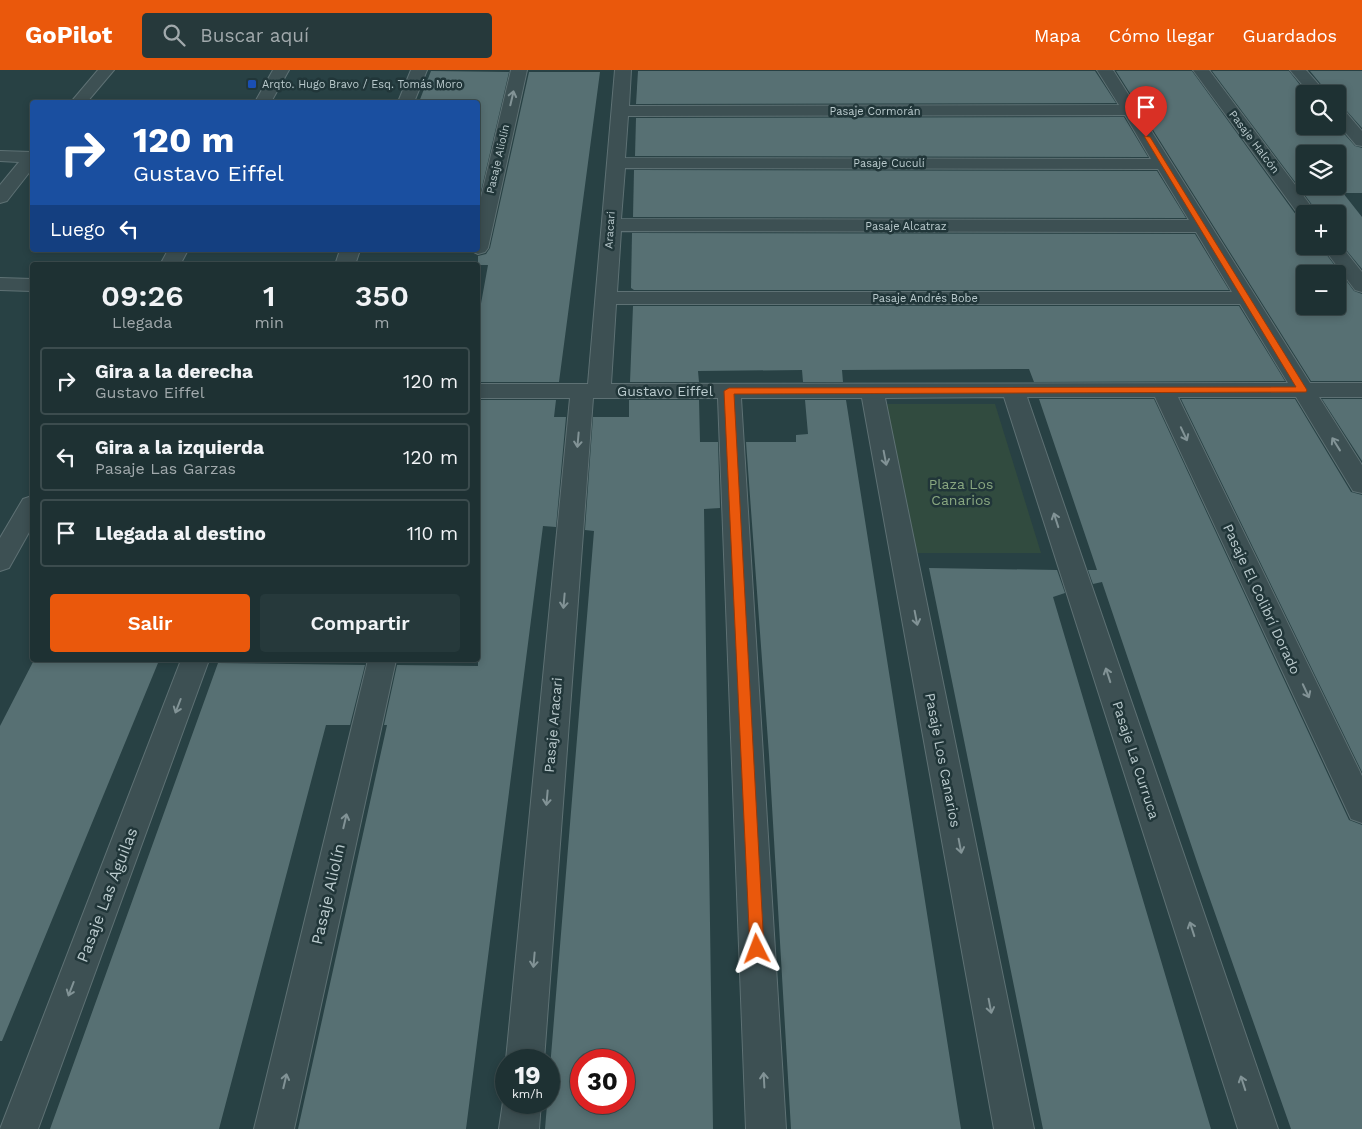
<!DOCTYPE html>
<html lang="es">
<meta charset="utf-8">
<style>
body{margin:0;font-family:"Work Sans",sans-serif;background:#26393b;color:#f1f3f6;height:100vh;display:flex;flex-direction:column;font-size:19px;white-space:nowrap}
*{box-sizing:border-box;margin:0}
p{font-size:16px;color:#a1a9ac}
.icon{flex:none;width:28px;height:28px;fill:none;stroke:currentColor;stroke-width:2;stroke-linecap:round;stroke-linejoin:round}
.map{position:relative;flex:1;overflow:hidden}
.panel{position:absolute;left:30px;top:192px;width:450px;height:400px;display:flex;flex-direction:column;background:#1e3133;border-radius:5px;box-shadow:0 2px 8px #0003,0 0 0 1px #3c4c4e}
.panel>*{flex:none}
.guide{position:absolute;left:30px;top:30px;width:450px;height:152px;border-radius:5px;box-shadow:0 2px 8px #0003,0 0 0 1px #3c4c4e;background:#1a4fa0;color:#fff;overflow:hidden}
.controls{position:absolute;left:1296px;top:15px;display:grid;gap:10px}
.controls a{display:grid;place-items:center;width:50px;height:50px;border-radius:5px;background:#1e3133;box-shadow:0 2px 8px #0003,0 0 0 1px #3c4c4e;font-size:25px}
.speed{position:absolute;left:495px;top:979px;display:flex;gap:10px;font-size:25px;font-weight:700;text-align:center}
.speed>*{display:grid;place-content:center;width:65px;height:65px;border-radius:50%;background:#1e3133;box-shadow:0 2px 8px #0003,0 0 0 1px #3c4c4e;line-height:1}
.speed small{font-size:12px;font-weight:400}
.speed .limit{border:8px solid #d22;background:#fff;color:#111}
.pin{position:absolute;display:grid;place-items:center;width:42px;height:42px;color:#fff;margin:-51px -21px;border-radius:50% 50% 50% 0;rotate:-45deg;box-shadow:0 0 5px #0007}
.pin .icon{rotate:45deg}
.me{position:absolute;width:55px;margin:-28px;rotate:357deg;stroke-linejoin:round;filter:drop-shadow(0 0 4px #0008)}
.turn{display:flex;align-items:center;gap:18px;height:105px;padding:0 20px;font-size:22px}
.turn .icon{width:65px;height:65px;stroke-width:2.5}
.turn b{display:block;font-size:35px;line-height:42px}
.then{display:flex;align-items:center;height:48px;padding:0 20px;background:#0003;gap:10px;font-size:19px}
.eta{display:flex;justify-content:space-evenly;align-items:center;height:85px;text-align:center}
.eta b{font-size:30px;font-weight:600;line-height:35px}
.primary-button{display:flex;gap:10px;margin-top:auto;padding:10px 20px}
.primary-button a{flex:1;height:58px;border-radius:5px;background:#ea580c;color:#fff;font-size:20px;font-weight:600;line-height:58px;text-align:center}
.primary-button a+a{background:#26393b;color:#f1f3f6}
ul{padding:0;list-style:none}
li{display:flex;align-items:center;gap:15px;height:68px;margin:0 10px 8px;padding:0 10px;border:2px solid #3c4c4e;border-radius:5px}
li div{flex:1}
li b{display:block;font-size:19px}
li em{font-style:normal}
header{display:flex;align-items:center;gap:30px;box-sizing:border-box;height:70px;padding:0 25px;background:#ea580c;color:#fff}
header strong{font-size:24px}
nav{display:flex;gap:28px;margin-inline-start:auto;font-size:18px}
.search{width:350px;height:45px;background:#26393b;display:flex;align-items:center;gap:12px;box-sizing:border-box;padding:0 18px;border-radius:5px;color:#a1a9ac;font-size:19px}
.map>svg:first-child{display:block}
.green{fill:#314b3f}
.building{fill:#577073;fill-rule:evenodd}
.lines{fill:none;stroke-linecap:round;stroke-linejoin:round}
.minor-casing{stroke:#5e7174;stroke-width:2}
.minor{fill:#3d5053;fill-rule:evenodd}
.oneway{stroke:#829396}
.route{fill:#ea580c;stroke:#983908}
.transit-dot{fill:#1a4fb4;stroke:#213639;stroke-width:2}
.labels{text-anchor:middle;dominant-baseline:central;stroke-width:5;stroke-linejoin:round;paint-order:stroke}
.far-poi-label{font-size:11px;fill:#bacacd;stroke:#213639;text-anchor:start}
.far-street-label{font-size:11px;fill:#bacacd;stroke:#213639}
.street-label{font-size:14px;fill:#bacacd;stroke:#213639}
.park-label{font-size:14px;fill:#89a780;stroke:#213639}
.near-street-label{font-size:16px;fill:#bacacd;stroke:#213639}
</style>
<header>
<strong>GoPilot</strong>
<div class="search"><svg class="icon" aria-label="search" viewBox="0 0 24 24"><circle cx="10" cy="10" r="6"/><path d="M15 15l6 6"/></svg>Buscar aquí</div>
<nav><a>Mapa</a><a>Cómo llegar</a><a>Guardados</a></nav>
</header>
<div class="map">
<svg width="1362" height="1059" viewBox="0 0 1362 1059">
<rect width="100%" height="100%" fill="#284144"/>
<polygon class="green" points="884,334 995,334 1041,483 914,483"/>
<g class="building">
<polygon points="431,1 509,2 478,134 478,32 419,32"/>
<polygon points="638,1 1095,1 1116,33 636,34"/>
<path d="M1116 1H1192L1299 149 1305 151V176H1320L1354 221 1362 224V311H1311ZM1305 204H1338V236H1305Z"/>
<path d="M1212 1H1289L1307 24H1305V56H1337L1355 76 1362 78V123H1343L1362 147V199L1338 170V144H1319ZM1305 84H1338V116H1305Z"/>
<polygon points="1310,1 1362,1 1362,58 1345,39 1338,37 1338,24 1329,24"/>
<polygon points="529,2 600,2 559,312 478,312 478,250 488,195 478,195 478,186 486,184 490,178"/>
<polygon points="1124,47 1148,87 635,86 636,48"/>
<polygon points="634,100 1157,101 1186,148 633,147"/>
<polygon points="632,163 1195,164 1229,220 634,220 631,218"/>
<polygon points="633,236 1239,236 1285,311 1034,312 1029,299 842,300 843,312 803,312 802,300 698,301 699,312 630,312"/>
<polygon points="1039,329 1154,329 1349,750 1362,755 1362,1059 1291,1059 1199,798 1102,512 1093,514 1088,500 1097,500"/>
<polygon points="1181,329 1295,329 1351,422 1362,425 1362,702"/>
<polygon points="1322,329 1362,329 1362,391"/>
<polygon points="478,330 556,330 554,347 566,347 556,457 543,456 466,1059 298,1059 387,655 384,655 397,595 478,596"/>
<path d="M629 330H699L700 372H718L720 438 704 439 713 1059H545L594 461 585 460 593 347H629ZM581 990H624V1032H581Z"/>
<polygon points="805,330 846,330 961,1059 791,1059 769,685 746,372 796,372 796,365 808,364"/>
<polygon points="929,498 1057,500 1065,523 1053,527 1211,1059 1043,1059"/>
<polygon points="34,590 158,593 2,971 0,971 0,656"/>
<polygon points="218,593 365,595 350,655 326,655 219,1059 50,1059"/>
</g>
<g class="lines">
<g class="minor-casing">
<g id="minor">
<polygon points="98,0 114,0 87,32 71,32"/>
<polygon points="273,0 289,0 271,32 255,32"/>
<polygon points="411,0 427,0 414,32 398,32"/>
<polygon points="511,0 527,0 488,178 485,182 478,184 470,180 478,180 478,140"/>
<path d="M615 0H631L629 36 1119 35 1097 0H1113L1310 313H1362V327H1319L1362 395V423L1353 421 1296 327H1178L1362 706V753L1351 749 1155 327H1027L1278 1059H1238L1004 327 885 328 1034 1059H994L862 328H741L786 1059H746L718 328H593L544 990H506L570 328H478V314H588ZM1125 45 1151 89 625 88 628 46ZM625 98 1158 99 1189 150 621 149ZM621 161 1196 162 1232 222H617ZM616 234H1240L1288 313 611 314Z"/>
<polygon points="1193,0 1209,0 1317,144 1305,144 1305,149 1301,148"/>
<polygon points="1290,0 1306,0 1327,24 1310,24"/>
<polygon points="1338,39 1344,40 1362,61 1362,76 1356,75 1338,54"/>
<polygon points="0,81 32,82 32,99 7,131 0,133 0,115 19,92 0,91"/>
<polygon points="1338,172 1362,202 1362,222 1355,220 1322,176 1338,176"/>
<polygon points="168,180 188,180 180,195 160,195"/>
<polygon points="340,180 360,180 355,195 335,195"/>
<polygon points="0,208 32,209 32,221 0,220"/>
<polygon points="32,426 32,457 9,498 0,501 0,468 23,429"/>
<polygon points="181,590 209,590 38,1059 0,1059"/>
<polygon points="368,590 396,590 294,1059 254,1059"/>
<polygon points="506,1023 506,1032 541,1032 539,1059 499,1059 503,1032"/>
</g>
</g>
<use href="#minor" class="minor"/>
</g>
<defs><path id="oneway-shaft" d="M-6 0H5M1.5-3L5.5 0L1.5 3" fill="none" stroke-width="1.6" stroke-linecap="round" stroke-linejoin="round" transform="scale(1.25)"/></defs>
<g class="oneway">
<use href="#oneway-shaft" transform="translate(512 28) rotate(-77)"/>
<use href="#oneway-shaft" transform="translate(1184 364) rotate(65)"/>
<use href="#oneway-shaft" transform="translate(578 370) rotate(95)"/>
<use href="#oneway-shaft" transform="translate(1336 374) rotate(-122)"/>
<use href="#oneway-shaft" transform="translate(885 388) rotate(79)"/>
<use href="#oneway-shaft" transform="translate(1056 450) rotate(-108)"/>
<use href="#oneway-shaft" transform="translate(564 531) rotate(95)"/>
<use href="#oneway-shaft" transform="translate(916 548) rotate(79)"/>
<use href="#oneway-shaft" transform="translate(1108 605) rotate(-108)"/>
<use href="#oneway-shaft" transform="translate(1306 621) rotate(65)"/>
<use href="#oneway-shaft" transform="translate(178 636) rotate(111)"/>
<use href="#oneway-shaft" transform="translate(547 728) rotate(95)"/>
<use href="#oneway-shaft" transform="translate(345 751) rotate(-77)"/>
<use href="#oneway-shaft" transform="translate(960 776) rotate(79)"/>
<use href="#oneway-shaft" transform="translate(1192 859) rotate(-108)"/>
<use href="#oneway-shaft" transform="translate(534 890) rotate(95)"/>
<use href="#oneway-shaft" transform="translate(71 919) rotate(111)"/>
<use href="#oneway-shaft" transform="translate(990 936) rotate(79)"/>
<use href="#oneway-shaft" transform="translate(764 1010) rotate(-93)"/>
<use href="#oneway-shaft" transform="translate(285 1011) rotate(-77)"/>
<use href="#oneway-shaft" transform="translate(1243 1013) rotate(-108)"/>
</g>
<polygon class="route" points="1144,66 1150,67 1307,320 1306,322 734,324 764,879 762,884 757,886 752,884 750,879 724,321 729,318 1296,317"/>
<rect class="transit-dot" x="247" y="9" width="10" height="10" rx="2.5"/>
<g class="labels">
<g class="far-poi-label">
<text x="262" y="14">Arqto. Hugo Bravo / Esq. Tomás Moro</text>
</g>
<g class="far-street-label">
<text x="875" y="41">Pasaje Cormorán</text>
<text transform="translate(1254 72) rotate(53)">Pasaje Halcón</text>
<text transform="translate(498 89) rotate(-77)">Pasaje Aliolín</text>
<text x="889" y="93">Pasaje Cuculí</text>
<text x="906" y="156">Pasaje Alcatraz</text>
<text transform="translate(610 160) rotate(-86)">Aracari</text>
<text x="925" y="228">Pasaje Andrés Bobe</text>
</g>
<g class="street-label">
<text x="665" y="321">Gustavo Eiffel</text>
<text transform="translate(1262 529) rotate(65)">Pasaje El Colibrí Dorado</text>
<text transform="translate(553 655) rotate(-85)">Pasaje Aracari</text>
<text transform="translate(943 690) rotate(79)">Pasaje Los Canarios</text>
<text transform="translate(1136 690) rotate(72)">Pasaje La Curruca</text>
</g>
<g class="park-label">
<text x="961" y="414">Plaza Los<tspan x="961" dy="16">Canarios</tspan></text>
</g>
<g class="near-street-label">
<text transform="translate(328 824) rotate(-77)">Pasaje Aliolín</text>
<text transform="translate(107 825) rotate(-69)">Pasaje Las Águilas</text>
</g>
</g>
</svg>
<div class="controls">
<a><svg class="icon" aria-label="search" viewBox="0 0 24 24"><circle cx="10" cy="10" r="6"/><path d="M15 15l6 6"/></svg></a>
<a><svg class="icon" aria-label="layers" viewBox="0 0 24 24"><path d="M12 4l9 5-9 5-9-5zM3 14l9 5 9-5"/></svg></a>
<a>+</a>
<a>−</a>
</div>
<div class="speed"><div>19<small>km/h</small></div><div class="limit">30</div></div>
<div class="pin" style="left:1146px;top:67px;background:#d93025"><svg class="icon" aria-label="arrive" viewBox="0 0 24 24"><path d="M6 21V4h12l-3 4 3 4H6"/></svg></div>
<svg class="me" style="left:757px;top:879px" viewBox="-20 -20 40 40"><path d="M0-17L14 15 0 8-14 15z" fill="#ea580c" stroke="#fff" stroke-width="4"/></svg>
<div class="guide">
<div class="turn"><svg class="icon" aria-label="right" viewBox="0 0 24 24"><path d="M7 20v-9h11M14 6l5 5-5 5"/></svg><div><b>120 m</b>Gustavo Eiffel</div></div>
<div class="then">Luego<svg class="icon" aria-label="left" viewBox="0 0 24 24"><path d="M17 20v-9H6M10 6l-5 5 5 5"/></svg></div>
</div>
<section class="panel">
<div class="eta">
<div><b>09:26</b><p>Llegada</p></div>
<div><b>1</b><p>min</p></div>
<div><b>350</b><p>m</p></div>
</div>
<ul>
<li><svg class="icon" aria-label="right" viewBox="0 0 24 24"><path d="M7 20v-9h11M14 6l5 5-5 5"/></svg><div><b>Gira a la derecha</b><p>Gustavo Eiffel</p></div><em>120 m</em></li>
<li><svg class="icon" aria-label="left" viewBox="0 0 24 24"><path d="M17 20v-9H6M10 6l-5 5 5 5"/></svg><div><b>Gira a la izquierda</b><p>Pasaje Las Garzas</p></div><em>120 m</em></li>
<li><svg class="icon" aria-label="arrive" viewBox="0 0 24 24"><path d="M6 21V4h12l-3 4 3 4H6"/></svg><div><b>Llegada al destino</b></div><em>110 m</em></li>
</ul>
<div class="primary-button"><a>Salir</a><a>Compartir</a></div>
</section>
</div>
